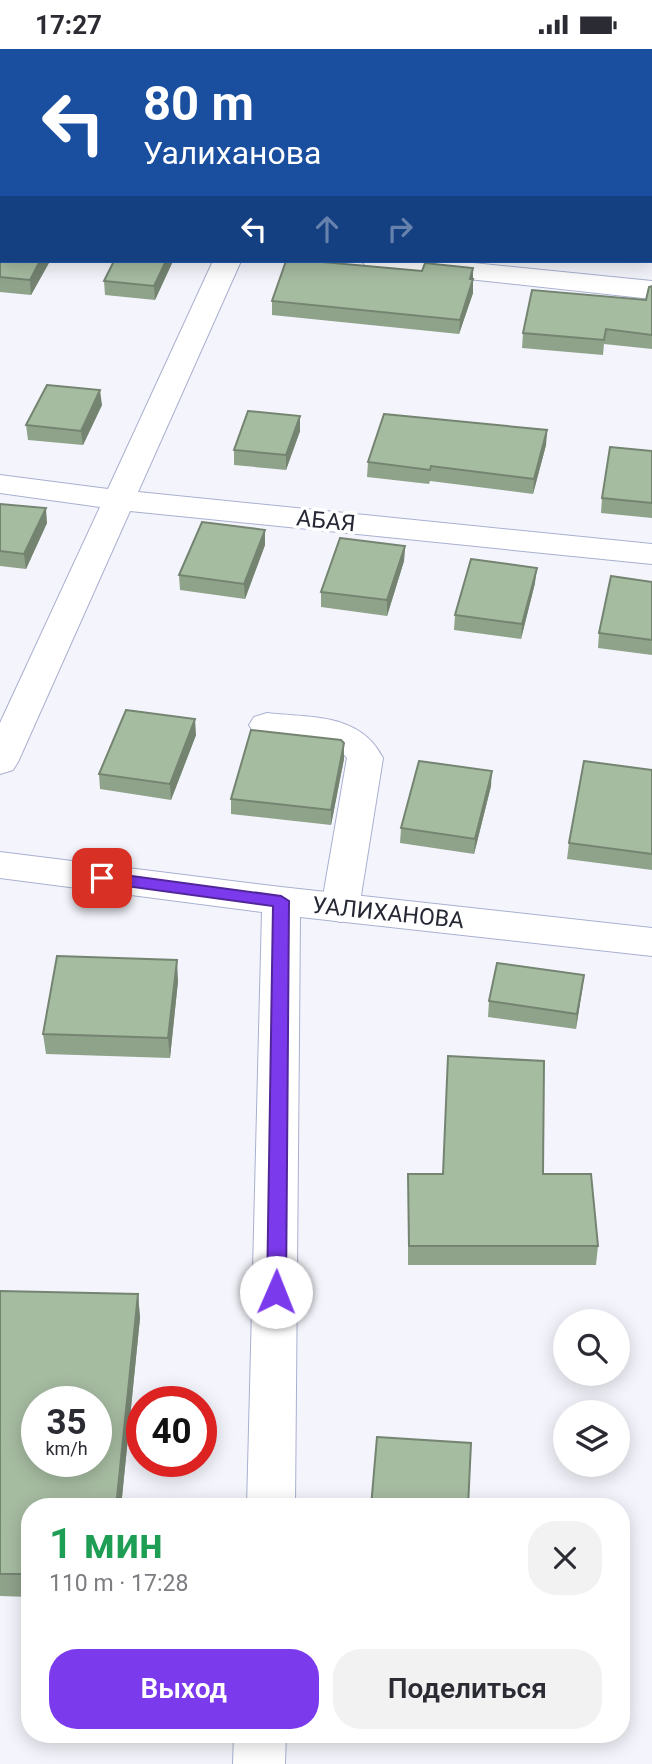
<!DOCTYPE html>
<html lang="ru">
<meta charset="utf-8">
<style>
body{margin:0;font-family:Roboto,sans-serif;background:#f2f2f3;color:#2b2b33;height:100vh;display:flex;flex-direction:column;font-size:26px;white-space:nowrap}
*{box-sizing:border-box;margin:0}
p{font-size:23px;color:#7c7c81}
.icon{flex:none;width:38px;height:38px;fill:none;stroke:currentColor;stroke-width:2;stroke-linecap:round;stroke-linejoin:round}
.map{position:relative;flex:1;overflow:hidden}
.drawer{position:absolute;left:21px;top:1449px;width:609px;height:245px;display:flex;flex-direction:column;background:#fff;border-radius:28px;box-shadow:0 4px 18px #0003}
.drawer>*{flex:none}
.top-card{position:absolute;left:0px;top:0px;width:653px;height:214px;box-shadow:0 4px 18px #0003;background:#1a4fa0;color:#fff;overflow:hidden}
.fabs{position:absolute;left:553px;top:1260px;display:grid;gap:14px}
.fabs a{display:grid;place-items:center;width:77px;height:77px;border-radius:50%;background:#fff;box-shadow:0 4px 18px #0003;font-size:35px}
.speed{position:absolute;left:21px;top:1337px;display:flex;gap:14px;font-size:35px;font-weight:700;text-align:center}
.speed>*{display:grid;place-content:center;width:91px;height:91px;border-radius:50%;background:#fff;box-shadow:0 4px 18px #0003;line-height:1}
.speed small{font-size:18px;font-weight:400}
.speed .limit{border:10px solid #d22;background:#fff;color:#111}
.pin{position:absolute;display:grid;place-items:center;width:60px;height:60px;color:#fff;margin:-30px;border-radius:14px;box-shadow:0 4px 10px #0006}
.me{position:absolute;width:77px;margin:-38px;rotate:1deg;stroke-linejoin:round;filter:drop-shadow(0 0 5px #0008)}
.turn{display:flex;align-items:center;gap:24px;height:147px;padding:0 28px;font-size:32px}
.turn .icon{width:91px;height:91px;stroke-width:2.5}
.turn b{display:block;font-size:49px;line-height:60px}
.lanes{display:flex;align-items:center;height:66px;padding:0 28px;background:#0003;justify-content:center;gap:35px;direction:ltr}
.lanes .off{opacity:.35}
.round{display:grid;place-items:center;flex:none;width:74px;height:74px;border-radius:28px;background:#f2f2f3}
.summary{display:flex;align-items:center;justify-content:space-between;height:119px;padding:0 28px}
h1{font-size:42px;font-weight:600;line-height:52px;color:#1e9e55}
.button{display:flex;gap:14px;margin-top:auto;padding:14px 28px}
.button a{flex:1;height:80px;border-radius:28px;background:#7c3aed;color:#fff;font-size:28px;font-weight:600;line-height:80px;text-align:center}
.button a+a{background:#f2f2f3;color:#2b2b33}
.status{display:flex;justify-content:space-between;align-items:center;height:49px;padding:0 35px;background:#fff;direction:ltr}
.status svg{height:19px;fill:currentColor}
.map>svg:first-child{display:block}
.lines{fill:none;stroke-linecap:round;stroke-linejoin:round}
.minor-casing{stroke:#a9b0cf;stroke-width:2}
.tertiary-casing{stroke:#a9b0cf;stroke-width:2}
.minor{fill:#fff;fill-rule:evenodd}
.tertiary{fill:#fff;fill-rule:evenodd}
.wall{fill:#8fa28a}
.shaded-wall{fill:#748471}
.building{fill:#a6bca1;stroke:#748471;stroke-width:2;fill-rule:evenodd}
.route{fill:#7c3aed;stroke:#51269a;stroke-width:2}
.labels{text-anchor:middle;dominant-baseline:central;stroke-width:7;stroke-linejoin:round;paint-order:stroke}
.street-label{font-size:23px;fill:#252834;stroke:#fff}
</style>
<div class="status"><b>17:27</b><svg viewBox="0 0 49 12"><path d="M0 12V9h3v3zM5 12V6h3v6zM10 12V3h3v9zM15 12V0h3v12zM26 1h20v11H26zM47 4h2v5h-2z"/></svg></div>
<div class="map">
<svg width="652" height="1715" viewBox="0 0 652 1715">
<rect width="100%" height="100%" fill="#f4f5fc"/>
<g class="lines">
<g class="minor-casing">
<g id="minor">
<polygon points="256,0 299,0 300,2 257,2"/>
<polygon points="311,0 335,0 310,2"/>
<rect x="0" y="167" width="2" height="16"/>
<polygon points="213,212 241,212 138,443 652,495 652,515 130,462 18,713 13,721 0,725 0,674 100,458 0,444 0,426 108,440"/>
<polygon points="362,212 454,212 652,232 652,250 376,220 366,218"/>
<path d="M267 664C312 669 360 664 383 709L359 859 354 869 340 873 326 869 321 859 347 709 337 698 327 694 254 684 249 676 254 668Z"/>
</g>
</g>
<g class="tertiary-casing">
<g id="tertiary">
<polygon points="0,803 281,838 652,879 652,907 300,868 295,1458 247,1458 262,863 0,829"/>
<polygon points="234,1685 286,1685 285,1715 233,1715"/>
</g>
</g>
<use href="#minor" class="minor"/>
<use href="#tertiary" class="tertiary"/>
</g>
<g class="wall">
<polygon points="0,193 2,212 50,212 31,246 0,243"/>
<polygon points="173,212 155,251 105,246 104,232"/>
<polygon points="286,212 328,212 327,214 422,222 473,219 473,244 459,285 272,266 272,252"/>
<polygon points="652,237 652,300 604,295 603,306 522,299 523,284 646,251"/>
<polygon points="102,356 83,396 28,391 26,376"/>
<polygon points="300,367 300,382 286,421 234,416 234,401"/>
<polygon points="547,381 546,396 533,445 430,432 429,435 367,428 368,413"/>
<polygon points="652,402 652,469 601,464 602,449"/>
<polygon points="0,455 47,474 26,520 0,517"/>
<polygon points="265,481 265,496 245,550 180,541 179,526"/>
<polygon points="405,497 404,512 387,567 321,558 321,543"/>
<polygon points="652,533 652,606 598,599 599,584"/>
<polygon points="535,534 521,590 454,581 455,566"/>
<polygon points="196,686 171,751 100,740 99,725"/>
<polygon points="344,710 331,776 231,765 231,750"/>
<polygon points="652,721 652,821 567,810 569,794"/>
<polygon points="491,737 474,805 400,794 401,779"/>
<polygon points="584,926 576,980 488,968 489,952"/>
<polygon points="178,932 170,1009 46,1005 43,985"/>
<polygon points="408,1125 543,1125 598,1197 596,1216 408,1216"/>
<polygon points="0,1242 138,1245 140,1269 121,1458 30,1458 30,1548 0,1547"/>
</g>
<g class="shaded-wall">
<polygon points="2,98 2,114 0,117 0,101"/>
<polygon points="40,212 50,212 31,246 30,231"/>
<polygon points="166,212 173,212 155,251 154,237"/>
<polygon points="473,219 473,244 459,285 460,271"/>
<polygon points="100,341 102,356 83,396 81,382"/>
<polygon points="300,367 300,382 286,421 286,406"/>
<polygon points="547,381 546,396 533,445 534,430"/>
<polygon points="46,459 47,474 26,520 24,505"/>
<polygon points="265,481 265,496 245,550 244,535"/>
<polygon points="405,497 404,512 387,567 387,551"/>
<polygon points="537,519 535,534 521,590 522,575"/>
<polygon points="195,670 196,686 171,751 170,735"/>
<polygon points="344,694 344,710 331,776 331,761"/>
<polygon points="492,722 491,737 474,805 475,790"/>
<polygon points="177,911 178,932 170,1009 168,989"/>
<polygon points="584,926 582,942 576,980 577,965"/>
<polygon points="138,1245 140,1269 121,1458 116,1458"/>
</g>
<g class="building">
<polygon points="52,0 160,0 159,2 52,2"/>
<polygon points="228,0 265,0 264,2 228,2"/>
<polygon points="390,0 652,0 652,7 651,8 651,2 390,2"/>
<rect x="651" y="24" width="1" height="51"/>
<polygon points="0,89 2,89 2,98 0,101"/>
<rect x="651" y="152" width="1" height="33"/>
<polygon points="0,193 2,193 2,212 40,212 30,231 0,228"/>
<polygon points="114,212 166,212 154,237 104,232"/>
<polygon points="286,212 323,212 322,213 422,222 425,214 473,219 470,230 473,230 460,271 272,252"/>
<polygon points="652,237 652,286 606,280 604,291 523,284 532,241 646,251 649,238"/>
<polygon points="47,336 100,341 81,382 26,376"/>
<polygon points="248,362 300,367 286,406 234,401"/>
<polygon points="384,365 547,381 534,430 431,417 430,421 368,413"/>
<polygon points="610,398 652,402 652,454 602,449"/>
<polygon points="0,455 46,459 24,505 0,502"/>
<polygon points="202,473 265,481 244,535 179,526"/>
<polygon points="340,489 405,497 387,551 321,543"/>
<polygon points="471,510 537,519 522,575 455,566"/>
<polygon points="611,527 652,533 652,591 599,584"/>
<polygon points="126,661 195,670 170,735 99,725"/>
<polygon points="251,681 341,691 344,694 331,761 231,750"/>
<polygon points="419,712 492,722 475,790 401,779"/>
<polygon points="584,712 652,721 652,805 569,794"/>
<polygon points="57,907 177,911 168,989 43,985"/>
<polygon points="497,914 584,926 577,965 489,952"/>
<polygon points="448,1007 544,1012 543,1125 591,1125 598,1197 409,1197 408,1125 443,1125"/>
<path d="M0 1242 138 1245 116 1458H30V1525H0ZM37 1353H96V1412H37Z"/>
<polygon points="377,1388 471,1394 468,1458 371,1458"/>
</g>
<polygon class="route" points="102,823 281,847 289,852 286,1243 283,1248 270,1248 267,1243 273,857 96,833 96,825"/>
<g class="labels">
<g class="street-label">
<text transform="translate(326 472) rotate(6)">АБАЯ</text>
<text transform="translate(388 864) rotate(6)">УАЛИХАНОВА</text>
</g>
</g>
</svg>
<div class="fabs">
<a><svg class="icon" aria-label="search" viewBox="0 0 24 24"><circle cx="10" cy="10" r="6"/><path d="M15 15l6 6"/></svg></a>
<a><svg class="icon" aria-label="layers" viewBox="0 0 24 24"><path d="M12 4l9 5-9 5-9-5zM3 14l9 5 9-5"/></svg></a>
</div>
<div class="speed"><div>35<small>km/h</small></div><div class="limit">40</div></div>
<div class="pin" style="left:102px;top:829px;background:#d93025"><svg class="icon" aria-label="arrive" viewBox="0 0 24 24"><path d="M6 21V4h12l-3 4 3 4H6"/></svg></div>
<svg class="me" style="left:276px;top:1243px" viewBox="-20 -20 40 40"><circle r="19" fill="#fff"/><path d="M0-13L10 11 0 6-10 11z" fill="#7c3aed"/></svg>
<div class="top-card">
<div class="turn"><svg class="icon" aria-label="left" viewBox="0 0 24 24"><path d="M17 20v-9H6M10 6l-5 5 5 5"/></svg><div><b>80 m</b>Уалиханова</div></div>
<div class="lanes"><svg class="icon" aria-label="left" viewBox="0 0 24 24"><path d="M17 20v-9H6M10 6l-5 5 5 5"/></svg><svg class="icon off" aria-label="ahead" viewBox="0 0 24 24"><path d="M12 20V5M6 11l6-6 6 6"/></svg><svg class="icon off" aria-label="right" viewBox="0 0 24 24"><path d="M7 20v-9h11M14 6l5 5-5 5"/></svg></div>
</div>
<section class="drawer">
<div class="summary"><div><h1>1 мин</h1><p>110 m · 17:28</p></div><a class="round"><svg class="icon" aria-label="close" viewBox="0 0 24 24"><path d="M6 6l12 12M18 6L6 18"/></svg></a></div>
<div class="button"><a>Выход</a><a>Поделиться</a></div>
</section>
</div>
